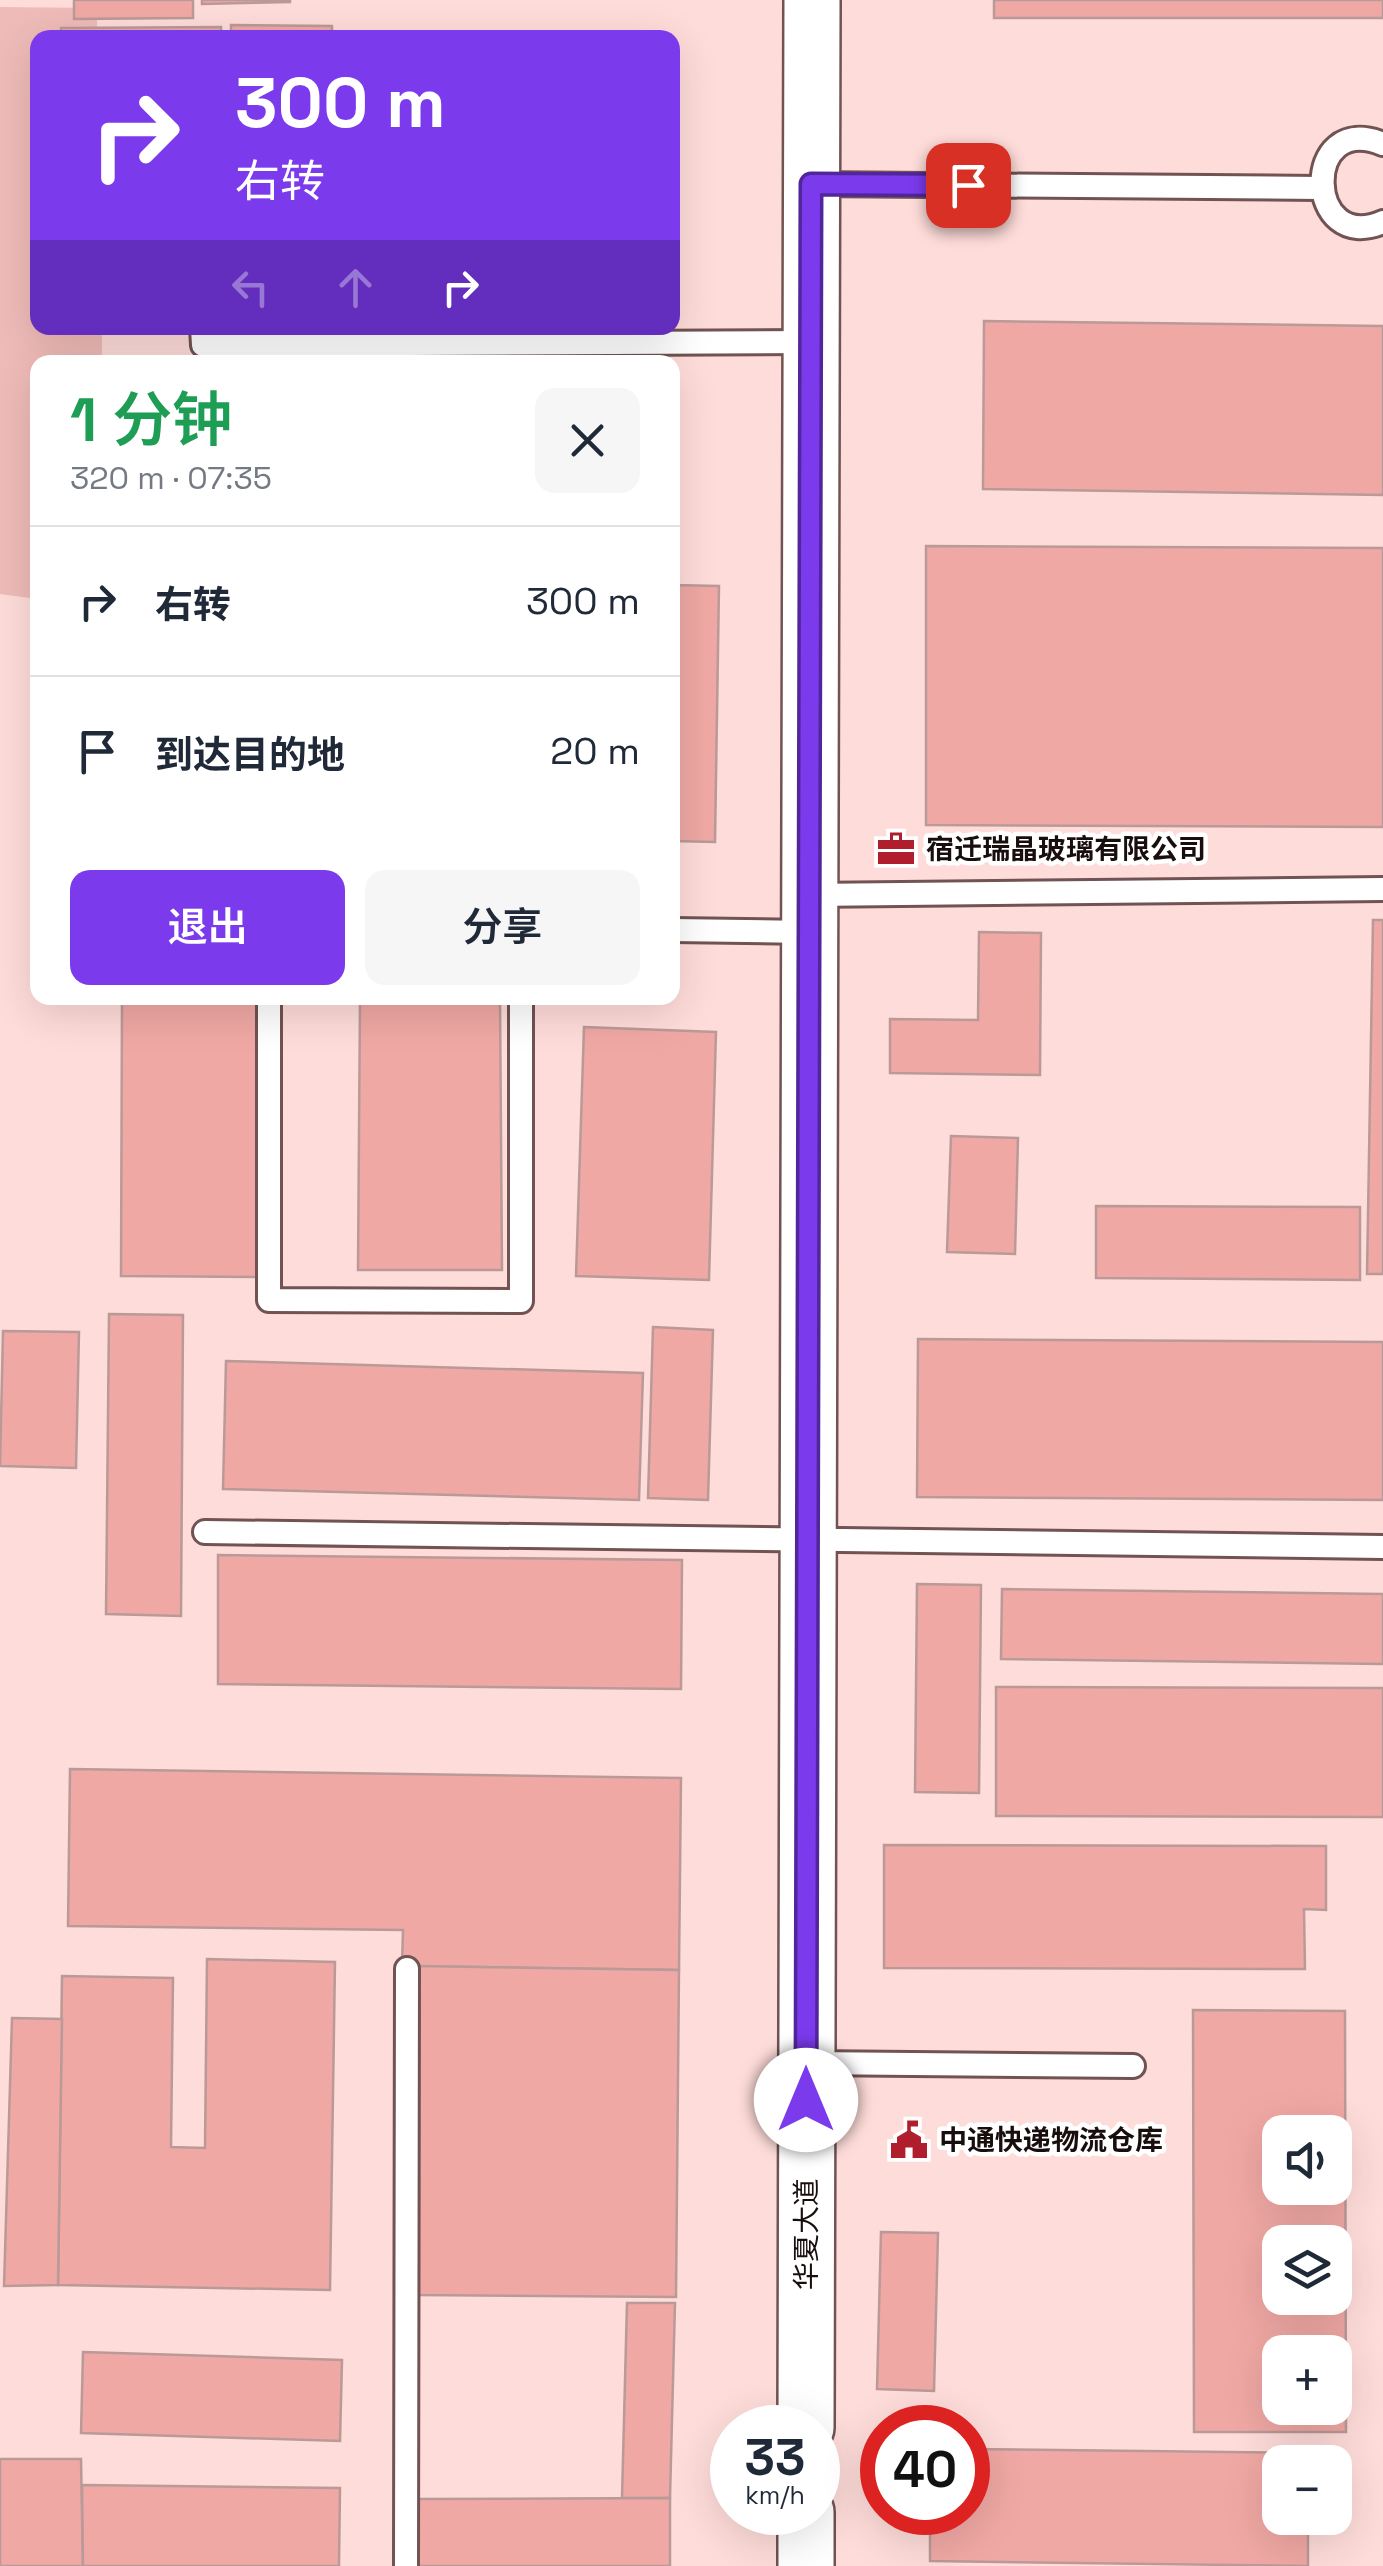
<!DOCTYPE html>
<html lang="zh">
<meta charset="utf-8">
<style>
body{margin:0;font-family:"Space Grotesk","Noto Sans SC",sans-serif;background:#f6f6f7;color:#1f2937;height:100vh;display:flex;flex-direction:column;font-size:38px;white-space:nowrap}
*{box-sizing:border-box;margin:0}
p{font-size:32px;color:#747a83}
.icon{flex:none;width:55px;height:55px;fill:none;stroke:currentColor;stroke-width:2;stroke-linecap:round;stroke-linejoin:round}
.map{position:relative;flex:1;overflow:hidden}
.drawer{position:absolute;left:30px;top:355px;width:650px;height:650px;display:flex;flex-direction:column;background:#fff;border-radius:20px;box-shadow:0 10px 40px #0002}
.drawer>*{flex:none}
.guide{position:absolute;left:30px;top:30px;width:650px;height:305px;border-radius:20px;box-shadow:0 10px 40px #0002;background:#7c3aed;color:#fff;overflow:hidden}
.buttons{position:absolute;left:1262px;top:2115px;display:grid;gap:20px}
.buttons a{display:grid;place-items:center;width:90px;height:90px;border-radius:20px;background:#fff;box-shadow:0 10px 40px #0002;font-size:50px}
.speed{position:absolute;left:710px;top:2405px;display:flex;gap:20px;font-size:50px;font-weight:700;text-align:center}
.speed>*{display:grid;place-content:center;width:130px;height:130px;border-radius:50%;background:#fff;box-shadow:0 10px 40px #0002;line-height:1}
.speed small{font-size:25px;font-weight:400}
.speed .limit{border:15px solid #d22;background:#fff;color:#111}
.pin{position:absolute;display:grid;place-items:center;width:85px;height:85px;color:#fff;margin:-42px;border-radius:20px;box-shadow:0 5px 15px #0006}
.me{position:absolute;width:110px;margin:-55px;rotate:0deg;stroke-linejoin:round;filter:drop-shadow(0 0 8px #0008)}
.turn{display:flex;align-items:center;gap:35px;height:210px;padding:0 40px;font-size:45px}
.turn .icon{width:130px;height:130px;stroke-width:2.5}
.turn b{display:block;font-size:70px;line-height:85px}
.lanes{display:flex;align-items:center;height:95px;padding:0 40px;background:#0003;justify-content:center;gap:50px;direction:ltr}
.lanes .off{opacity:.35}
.round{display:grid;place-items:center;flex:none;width:105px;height:105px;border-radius:20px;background:#f6f6f7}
.headline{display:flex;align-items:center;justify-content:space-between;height:170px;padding:0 40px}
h1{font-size:60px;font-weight:600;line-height:75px;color:#1e9e55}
.button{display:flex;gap:20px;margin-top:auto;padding:20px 40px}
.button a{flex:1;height:115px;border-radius:20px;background:#7c3aed;color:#fff;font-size:40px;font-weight:600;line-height:115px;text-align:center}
.button a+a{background:#f6f6f7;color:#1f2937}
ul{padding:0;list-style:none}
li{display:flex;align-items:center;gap:30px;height:150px;padding:0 40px;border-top:2px solid #e0e1e3}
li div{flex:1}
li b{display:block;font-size:38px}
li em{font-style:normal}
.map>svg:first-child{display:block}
.green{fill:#efbbb8}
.building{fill:#f0a8a4;stroke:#ba9a98;stroke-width:2.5;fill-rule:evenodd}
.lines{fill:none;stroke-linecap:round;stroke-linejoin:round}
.service-casing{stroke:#705352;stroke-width:28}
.tertiary-casing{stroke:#705352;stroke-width:60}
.service{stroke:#fff;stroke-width:22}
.tertiary{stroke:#fff;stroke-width:55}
.route-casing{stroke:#51269a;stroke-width:25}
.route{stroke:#7c3aed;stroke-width:18}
.labels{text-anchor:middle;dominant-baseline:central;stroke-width:9;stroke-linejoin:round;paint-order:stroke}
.poi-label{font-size:28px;font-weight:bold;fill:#190e0e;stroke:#fff;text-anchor:start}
.street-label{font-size:28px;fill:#190e0e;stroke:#fff}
</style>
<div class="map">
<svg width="1383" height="2566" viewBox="0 0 1383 2566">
<rect width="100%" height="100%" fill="#fedcd9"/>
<polygon class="green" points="0,7 97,8 97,37 38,38 38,328 102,328 102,362 38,362 37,599 0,594"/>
<g class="building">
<polygon points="74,0 193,0 193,18 74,19"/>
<polygon points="202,0 290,0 290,2 202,4"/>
<rect x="994" y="0" width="389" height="18"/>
<polygon points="231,25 332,26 332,38 231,38"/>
<polygon points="221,27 221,38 61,38 61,28"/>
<polygon points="984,321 1383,326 1383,495 983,489"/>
<polygon points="926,546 1383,548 1383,827 926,825"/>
<polygon points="672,585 719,586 715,842 672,841"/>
<polygon points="1373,920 1383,920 1383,1274 1367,1274"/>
<polygon points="979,932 1041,933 1040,1075 890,1073 890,1019 978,1020"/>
<polygon points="122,998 264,998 263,1277 121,1276"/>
<polygon points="360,998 500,998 502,1270 358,1270"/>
<polygon points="584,1027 716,1032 709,1280 576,1276"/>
<polygon points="951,1136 1018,1138 1015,1254 947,1252"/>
<polygon points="1096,1206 1360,1207 1360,1280 1096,1278"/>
<polygon points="109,1314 183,1315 181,1616 106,1614"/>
<polygon points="653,1327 713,1330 708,1500 648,1498"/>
<polygon points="3,1331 79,1332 76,1468 0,1466"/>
<polygon points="918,1339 1383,1342 1383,1500 917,1497"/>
<polygon points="226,1361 643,1373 639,1500 223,1489"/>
<polygon points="218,1555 682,1560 681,1689 218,1684"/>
<polygon points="917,1584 981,1585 979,1793 915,1792"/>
<polygon points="1002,1589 1383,1594 1383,1664 1001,1659"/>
<polygon points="996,1687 1383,1688 1383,1817 996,1816"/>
<polygon points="70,1769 681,1778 679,1970 402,1966 403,1930 68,1926"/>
<polygon points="884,1845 1326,1846 1326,1910 1304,1909 1305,1969 884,1968"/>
<polygon points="207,1959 335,1962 330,2290 58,2285 62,1976 173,1978 171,2147 205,2148"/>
<polygon points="416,1966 679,1970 676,2297 416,2295"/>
<path d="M1193 2010 1345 2011 1346 2432H1194ZM1280 2132H1335V2188H1280ZM1280 2242H1335V2298H1280ZM1280 2352H1335V2408H1280Z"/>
<polygon points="12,2018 62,2019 58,2285 4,2286"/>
<polygon points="881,2232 938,2233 934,2391 877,2389"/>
<polygon points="627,2303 675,2303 670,2498 622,2498"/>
<polygon points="83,2352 342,2360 340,2441 81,2433"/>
<polygon points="968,2449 1309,2453 1309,2462 1280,2462 1280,2518 1308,2518 1308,2566 930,2561 930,2512 968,2512"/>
<polygon points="0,2459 81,2459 83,2566 0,2566"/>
<polygon points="82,2485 340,2488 339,2566 83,2566"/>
<polygon points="670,2498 670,2566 418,2566 417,2499"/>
</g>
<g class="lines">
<g class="service-casing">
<g id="service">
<path d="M1383 144C1300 110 1305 256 1383 222"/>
<polyline points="811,184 1320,188"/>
<polyline points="202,328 203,345 811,342"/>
<polyline points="808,895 1383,889"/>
<polyline points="672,930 808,932"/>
<polyline points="269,998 269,1300 521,1301 521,998"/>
<polyline points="205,1532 1383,1547"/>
<polyline points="807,2063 1133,2066"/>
<polyline points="406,2566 407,1969"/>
</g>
</g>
<g class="tertiary-casing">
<g id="tertiary">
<polyline points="806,2428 812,0"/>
<polyline points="806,2566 806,2512"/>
</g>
</g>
<use href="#service" class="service"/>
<use href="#tertiary" class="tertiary"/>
</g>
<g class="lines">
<g class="route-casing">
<polyline id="route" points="806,2100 811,184 968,185"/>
</g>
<use href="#route" class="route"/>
</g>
<defs>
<g id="office-bare" transform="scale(3)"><path d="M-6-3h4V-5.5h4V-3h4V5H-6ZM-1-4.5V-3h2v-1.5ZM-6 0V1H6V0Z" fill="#b01e2d" stroke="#fff" stroke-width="2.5" paint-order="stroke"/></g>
<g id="civic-bare" transform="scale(3)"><path d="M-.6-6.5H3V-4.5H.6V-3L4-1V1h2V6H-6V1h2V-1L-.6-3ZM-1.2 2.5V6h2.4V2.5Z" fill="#b01e2d" stroke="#fff" stroke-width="2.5" paint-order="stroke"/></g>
</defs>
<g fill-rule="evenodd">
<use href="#office-bare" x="896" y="849"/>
<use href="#civic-bare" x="909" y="2140"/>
</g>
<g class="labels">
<g class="poi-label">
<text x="926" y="849">宿迁瑞晶玻璃有限公司</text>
<text x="939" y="2140">中通快递物流仓库</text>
</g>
<g class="street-label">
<text transform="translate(806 2234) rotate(-90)">华夏大道</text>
</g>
</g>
</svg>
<div class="buttons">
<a><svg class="icon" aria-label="sound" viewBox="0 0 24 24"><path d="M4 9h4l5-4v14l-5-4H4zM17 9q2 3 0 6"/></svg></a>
<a><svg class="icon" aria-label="layers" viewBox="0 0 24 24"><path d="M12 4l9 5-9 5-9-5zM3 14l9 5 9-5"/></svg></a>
<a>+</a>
<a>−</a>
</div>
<div class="speed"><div>33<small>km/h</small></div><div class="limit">40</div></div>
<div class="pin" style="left:968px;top:185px;background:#d93025"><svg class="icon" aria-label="arrive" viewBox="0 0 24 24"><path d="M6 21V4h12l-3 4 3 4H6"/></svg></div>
<svg class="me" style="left:806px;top:2100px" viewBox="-20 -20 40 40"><circle r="19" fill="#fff"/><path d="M0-13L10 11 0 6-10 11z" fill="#7c3aed"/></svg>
<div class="guide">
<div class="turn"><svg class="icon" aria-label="right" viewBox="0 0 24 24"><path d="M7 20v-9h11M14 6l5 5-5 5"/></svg><div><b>300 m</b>右转</div></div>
<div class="lanes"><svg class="icon off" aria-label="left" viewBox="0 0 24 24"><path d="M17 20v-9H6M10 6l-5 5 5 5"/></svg><svg class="icon off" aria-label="ahead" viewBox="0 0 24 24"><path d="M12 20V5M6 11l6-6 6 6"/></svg><svg class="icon" aria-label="right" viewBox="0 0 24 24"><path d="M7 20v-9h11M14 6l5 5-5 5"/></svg></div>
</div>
<section class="drawer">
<div class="headline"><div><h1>1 分钟</h1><p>320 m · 07:35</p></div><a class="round"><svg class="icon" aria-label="close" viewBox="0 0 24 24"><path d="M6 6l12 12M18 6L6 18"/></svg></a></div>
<ul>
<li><svg class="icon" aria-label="right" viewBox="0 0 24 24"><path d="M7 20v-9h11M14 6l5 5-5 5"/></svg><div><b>右转</b></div><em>300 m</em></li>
<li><svg class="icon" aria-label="arrive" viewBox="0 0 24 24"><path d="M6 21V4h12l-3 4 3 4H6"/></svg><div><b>到达目的地</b></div><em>20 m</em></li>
</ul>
<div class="button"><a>退出</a><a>分享</a></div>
</section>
</div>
